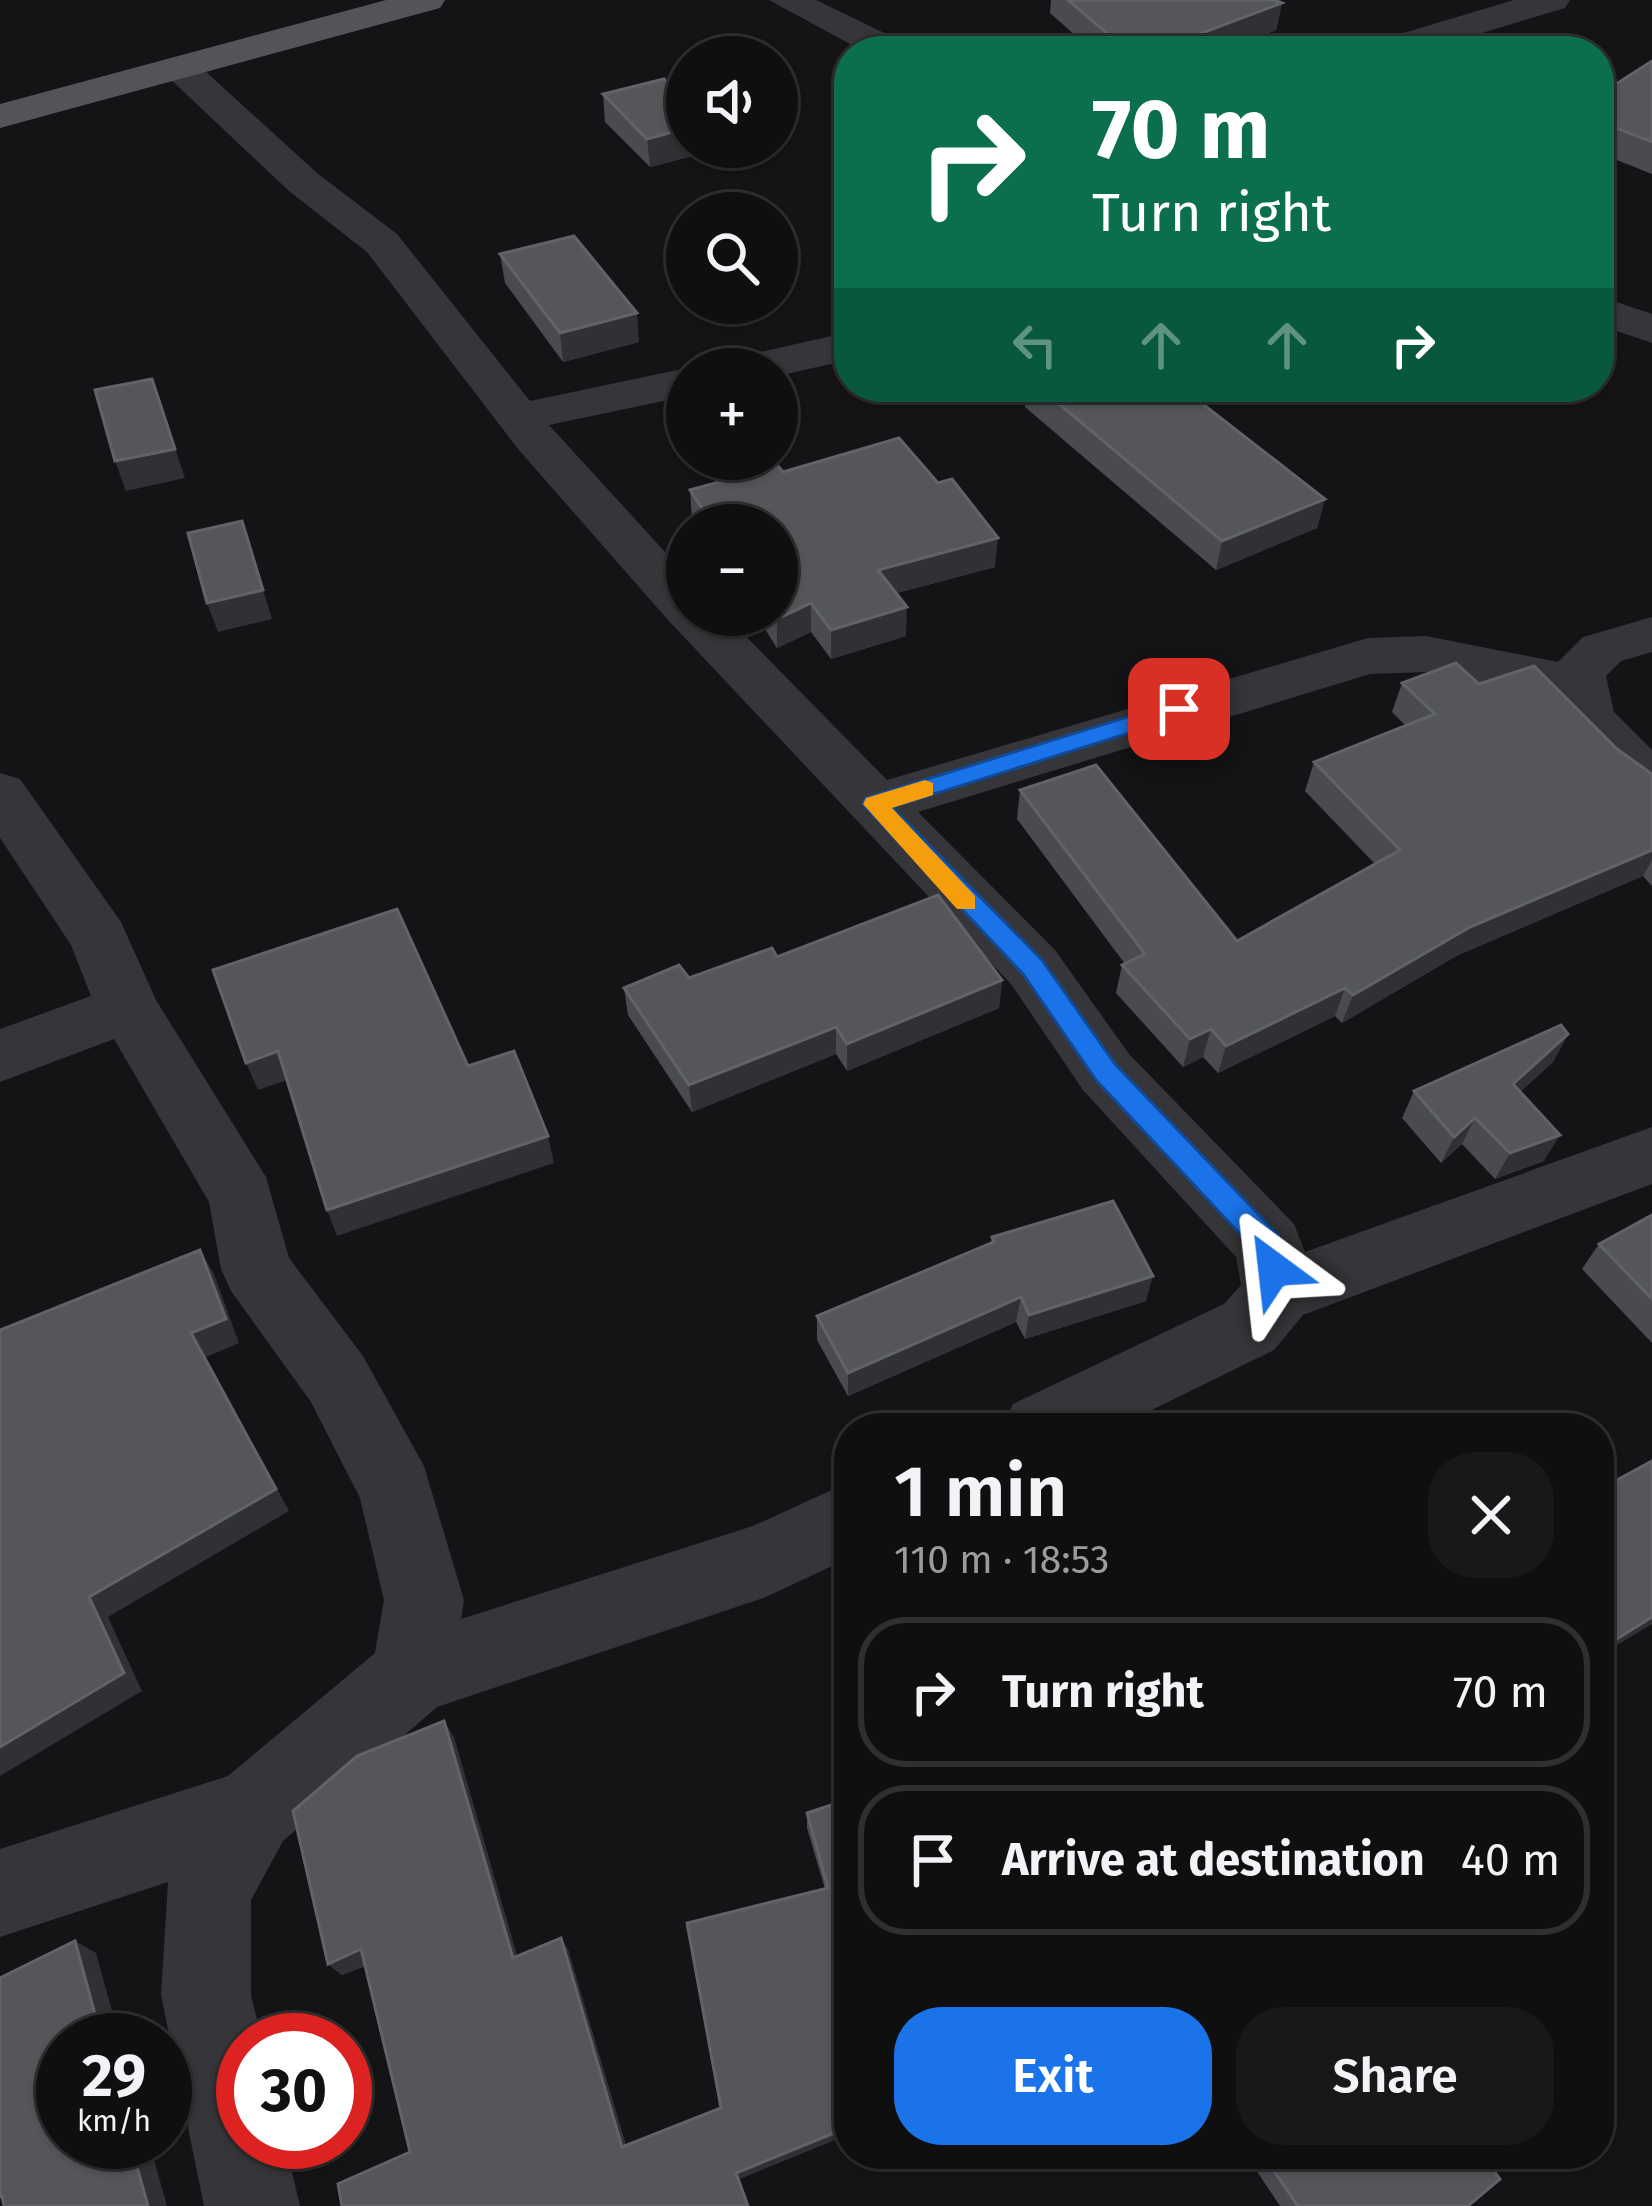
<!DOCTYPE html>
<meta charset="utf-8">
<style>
body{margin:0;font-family:"Fira Sans",sans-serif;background:#181819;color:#f1f3f6;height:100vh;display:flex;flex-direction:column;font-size:45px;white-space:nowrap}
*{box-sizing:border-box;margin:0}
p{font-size:39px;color:#9b9c9f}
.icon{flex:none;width:66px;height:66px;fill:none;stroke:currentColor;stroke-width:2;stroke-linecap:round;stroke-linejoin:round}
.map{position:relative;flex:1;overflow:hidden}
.side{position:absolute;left:834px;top:1413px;width:780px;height:756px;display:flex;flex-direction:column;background:#0f0f10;border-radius:48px;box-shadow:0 3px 9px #0004,0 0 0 3px #2f2f30}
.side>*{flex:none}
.hud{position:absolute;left:834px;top:36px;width:780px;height:366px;border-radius:48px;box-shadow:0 3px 9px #0004,0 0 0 3px #2f2f30;background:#0b6e4f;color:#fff;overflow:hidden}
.controls{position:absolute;left:666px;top:36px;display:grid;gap:24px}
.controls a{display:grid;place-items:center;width:132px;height:132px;border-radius:50%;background:#0f0f10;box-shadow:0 3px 9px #0004,0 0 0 3px #2f2f30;font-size:60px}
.speed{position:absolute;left:36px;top:2013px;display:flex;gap:24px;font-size:60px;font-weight:700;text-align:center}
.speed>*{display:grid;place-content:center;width:156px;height:156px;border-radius:50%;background:#0f0f10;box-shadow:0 3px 9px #0004,0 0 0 3px #2f2f30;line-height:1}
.speed small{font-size:30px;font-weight:400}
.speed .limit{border:18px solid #d22;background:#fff;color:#111}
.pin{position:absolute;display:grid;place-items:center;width:102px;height:102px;color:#fff;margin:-51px;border-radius:24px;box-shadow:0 6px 18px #0006}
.me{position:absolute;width:132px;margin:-66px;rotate:330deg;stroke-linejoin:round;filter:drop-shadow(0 0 9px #0008)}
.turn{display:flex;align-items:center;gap:42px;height:252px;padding:0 60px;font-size:54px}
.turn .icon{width:156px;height:156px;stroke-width:2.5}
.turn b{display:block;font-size:84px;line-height:102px}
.lanes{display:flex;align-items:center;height:114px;padding:0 60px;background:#0003;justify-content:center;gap:60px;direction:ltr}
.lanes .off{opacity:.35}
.round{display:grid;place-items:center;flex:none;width:126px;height:126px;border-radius:48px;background:#181819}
.headline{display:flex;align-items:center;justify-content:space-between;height:204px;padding:0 60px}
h1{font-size:72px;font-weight:600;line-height:90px}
.cta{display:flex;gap:24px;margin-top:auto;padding:24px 60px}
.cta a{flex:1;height:138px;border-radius:48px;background:#1a73e8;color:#fff;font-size:48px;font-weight:600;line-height:138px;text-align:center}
.cta a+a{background:#181819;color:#f1f3f6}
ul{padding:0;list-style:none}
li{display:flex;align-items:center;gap:36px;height:150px;margin:0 24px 18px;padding:0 36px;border:6px solid #2f2f30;border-radius:48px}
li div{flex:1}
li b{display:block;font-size:45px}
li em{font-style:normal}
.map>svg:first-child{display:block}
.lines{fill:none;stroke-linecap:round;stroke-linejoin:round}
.minor{fill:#36363a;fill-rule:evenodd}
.major{fill:#525459;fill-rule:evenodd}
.wall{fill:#4a4b50}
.shaded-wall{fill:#303134}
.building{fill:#54565a;stroke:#616368;stroke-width:3}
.route{fill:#1a73e8;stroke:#114b97;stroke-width:3}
.slow{fill:#f59e0b}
</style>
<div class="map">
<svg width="1652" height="2206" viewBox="0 0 1652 2206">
<rect width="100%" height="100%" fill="#141416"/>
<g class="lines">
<g class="minor">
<polygon points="769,0 816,0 905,43 911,51 863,51"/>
<polygon points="1514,0 1570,0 1565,8 1422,51 1364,51 1370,43"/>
<path d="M180 57 193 60 317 173 397 234 530 401 687 368 691 369 687 396 549 425 687 576V615H725L887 780 1368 638 1426 636 1558 662 1583 637 1652 617V652L1621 661 1606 676 1614 712 1652 750V802C1610 790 1565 740 1554 697L1426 672 1370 674 918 812 1055 950 1129 1054 1294 1224 1305 1252 1652 1127V1184L1303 1315 1274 1350 1115 1428H1002L1013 1404 1224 1304 1241 1285 1236 1257 1083 1090 1011 984 668 620 518 449 367 252 289 191 167 76 161 68Z"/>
<polygon points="1599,296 1652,314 1652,343 1599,325"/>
<polygon points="849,332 849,360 777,376 777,369 723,369 730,359"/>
<polygon points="0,773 20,779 121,922 156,1000 266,1177 289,1258 363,1356 424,1466 464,1600 461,1619 753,1526 849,1482 849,1558 766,1597 437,1707 283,1841 251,1900 251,1995 262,2040 243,2040 243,2142 285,2142 300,2206 204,2206 161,1995 168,1882 0,1937 0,1849 228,1776 375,1653 384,1600 360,1498 311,1402 231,1291 221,1269 209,1202 114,1039 0,1082 0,1029 91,996 71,945 0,838"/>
</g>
<polygon class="major" points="386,0 445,0 440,8 0,128 0,104"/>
</g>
<g class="wall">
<polygon points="1051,0 1275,0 1282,3 1276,30 1223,51 1093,51 1050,13"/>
<polygon points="1652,61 1652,174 1599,153 1599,95"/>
<polygon points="603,94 711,151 650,167 605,122"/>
<polygon points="500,254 639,342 563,362 505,283"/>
<polygon points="1027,387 1181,387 1325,499 1317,528 1216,570 1025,407"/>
<polygon points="783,472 995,567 897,593 906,636 831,659 811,632 777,648 756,615 777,615 777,525 696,525 692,519 690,490"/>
<polygon points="1402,683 1479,684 1617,749 1652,774 1652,886 1643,876 1458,955 1342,1023 1335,1016 1218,1073 1203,1057 1183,1067 1116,993 1122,965 1125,964 1017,819 1020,790 1237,941 1375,864 1305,791 1314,762 1406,726 1392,712"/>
<polygon points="777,957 1002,980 999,1008 847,1071 836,1054 692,1112 628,1015 624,988 689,978"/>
<polygon points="1568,1034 1553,1062 1520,1092 1544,1161 1495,1179 1462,1144 1441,1163 1402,1118 1414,1091"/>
<polygon points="1652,1215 1652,1343 1582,1269 1599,1244"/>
<polygon points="992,1237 1146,1301 1025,1339 1016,1322 848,1396 817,1340 817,1316 991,1243"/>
<polygon points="444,1721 454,1738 517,1956 561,1938 568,1950 626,2146 721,2108 825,1889 807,1828 807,1813 849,1799 849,1991 845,1992 849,2004 849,2134 739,2179 410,2152 365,1966 342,1975 328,1964"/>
<polygon points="1260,2154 1481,2154 1468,2206 1280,2206 1250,2161"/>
</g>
<g class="shaded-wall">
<polygon points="1282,3 1276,30 1223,51 1154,51"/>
<polygon points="687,128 687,147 711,147 711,151 650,167 647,139"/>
<polygon points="637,313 639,342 563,362 560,333"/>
<polygon points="152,379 185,478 126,491 115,461"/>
<polygon points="1325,499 1317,528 1216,570 1222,541"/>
<polygon points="998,538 995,567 878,598 878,570"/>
<polygon points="263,590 272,619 218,632 207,603"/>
<polygon points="811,603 811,632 777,648 777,619"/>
<polygon points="907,607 906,636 831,659 831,630"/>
<polygon points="1652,850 1652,860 1643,876 1458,955 1342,1023 1353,995 1470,927"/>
<polygon points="1002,980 999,1008 847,1071 847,1044"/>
<polygon points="1345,988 1335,1016 1218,1073 1226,1046"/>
<polygon points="836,1027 836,1054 692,1112 689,1085"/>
<polygon points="1211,1029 1203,1057 1183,1067 1190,1039"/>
<polygon points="1568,1034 1553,1062 1499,1111 1513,1084"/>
<polygon points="278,1051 290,1079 258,1090 246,1063"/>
<polygon points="1475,1118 1462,1144 1441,1163 1454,1137"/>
<polygon points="1560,1135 1544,1161 1495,1179 1510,1153"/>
<polygon points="548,1136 554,1163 337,1236 327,1210"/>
<polygon points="200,1250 214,1274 239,1343 206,1357 289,1511 108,1617 142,1691 0,1776 0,1747 89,1597"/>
<polygon points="1153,1276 1146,1301 1025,1339 1029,1315"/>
<polygon points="1021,1297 1016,1322 848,1396 848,1373"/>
<polygon points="1652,1617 1652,1624 1599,1656 1599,1650"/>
<polygon points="444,1721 454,1738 521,1970 513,1958"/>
<polygon points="561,1938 568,1950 628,2154 622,2147"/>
<polygon points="75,1941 96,1953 120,2040 102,2040"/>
<polygon points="361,1949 374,1962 342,1975 328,1964"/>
<polygon points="849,2127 849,2134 739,2179 736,2173"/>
<polygon points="130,2142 149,2142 167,2206 148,2206"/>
</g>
<g class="building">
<polygon points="1068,0 1275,0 1282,3 1154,51 1128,51"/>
<polygon points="1652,61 1652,142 1599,121 1599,95"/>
<polygon points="664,79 687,101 687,128 647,139 603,94"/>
<polygon points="574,236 637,313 560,333 500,254"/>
<polygon points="152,379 175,449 115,461 95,390"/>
<polygon points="1039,387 1181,387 1325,499 1222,541"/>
<polygon points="899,438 938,483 952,479 998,538 878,570 907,607 831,630 811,603 777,619 774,615 777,615 777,525 713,525 690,490 778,466 783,472"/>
<polygon points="242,521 263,590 207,603 188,533"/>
<polygon points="1456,663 1479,684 1534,666 1617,749 1652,774 1652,850 1470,927 1353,995 1345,988 1226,1046 1211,1029 1190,1039 1122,965 1145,954 1020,790 1096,765 1237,941 1400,850 1314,762 1435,714 1402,683"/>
<polygon points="938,895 1002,980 847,1044 836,1027 689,1085 624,988 679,965 689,978 772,948 777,957"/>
<polygon points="397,909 468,1066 514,1051 548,1136 327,1210 278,1051 246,1063 213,970"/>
<polygon points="1561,1025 1568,1034 1513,1084 1560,1135 1510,1153 1475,1118 1454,1137 1414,1091"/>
<polygon points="1113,1201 1153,1276 1029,1315 1021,1297 848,1373 817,1316 994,1242 992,1237"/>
<polygon points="1652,1215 1652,1299 1599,1244"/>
<polygon points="200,1250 226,1319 191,1333 276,1489 89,1597 124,1673 0,1747 0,1330"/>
<polygon points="1652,1461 1652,1617 1599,1650 1599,1490"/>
<polygon points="444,1721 513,1958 561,1938 622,2147 721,2108 687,1923 828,1888 807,1813 849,1799 849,1980 842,1982 849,2004 849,2127 736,2173 748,2206 342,2206 338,2184 410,2152 361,1949 328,1964 293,1811 357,1756"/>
<polygon points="75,1941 102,2040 63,2040 63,2142 130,2142 148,2206 4,2206 2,2196 0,2197 0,1978"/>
<polygon points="1481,2154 1500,2179 1468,2206 1298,2206 1263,2155"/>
</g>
<polygon class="route" points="1179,701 1187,704 1187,715 892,807 1042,960 1115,1064 1279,1236 1288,1269 1274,1282 1263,1278 1255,1250 1096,1080 1023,974 863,804 866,798"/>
<polygon class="slow" points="925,780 933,783 933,795 892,808 975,896 975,909 957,909 863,804 866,798"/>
</svg>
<div class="controls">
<a><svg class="icon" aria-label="sound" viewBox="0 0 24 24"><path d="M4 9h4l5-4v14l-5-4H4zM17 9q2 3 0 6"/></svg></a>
<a><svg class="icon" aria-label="search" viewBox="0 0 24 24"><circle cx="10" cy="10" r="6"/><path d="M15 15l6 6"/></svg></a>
<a>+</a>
<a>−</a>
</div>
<div class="speed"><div>29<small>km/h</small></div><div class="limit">30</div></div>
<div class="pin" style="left:1179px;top:709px;background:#d93025"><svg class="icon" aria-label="arrive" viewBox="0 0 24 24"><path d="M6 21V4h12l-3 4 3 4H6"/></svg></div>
<svg class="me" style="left:1274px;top:1269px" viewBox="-20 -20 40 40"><path d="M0-17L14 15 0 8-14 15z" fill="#1a73e8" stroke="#fff" stroke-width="4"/></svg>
<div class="hud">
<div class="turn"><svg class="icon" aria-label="right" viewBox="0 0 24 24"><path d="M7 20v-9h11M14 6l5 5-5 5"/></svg><div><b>70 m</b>Turn right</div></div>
<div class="lanes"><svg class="icon off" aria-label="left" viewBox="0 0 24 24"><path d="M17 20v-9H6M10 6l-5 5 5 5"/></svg><svg class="icon off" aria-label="ahead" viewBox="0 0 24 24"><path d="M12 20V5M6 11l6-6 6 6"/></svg><svg class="icon off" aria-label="ahead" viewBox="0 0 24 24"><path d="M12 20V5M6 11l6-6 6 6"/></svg><svg class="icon" aria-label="right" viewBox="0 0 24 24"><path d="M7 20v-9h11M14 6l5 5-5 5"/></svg></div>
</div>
<section class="side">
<div class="headline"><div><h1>1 min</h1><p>110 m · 18:53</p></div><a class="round"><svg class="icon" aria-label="close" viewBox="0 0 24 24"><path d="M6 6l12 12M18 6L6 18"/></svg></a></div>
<ul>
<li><svg class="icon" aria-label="right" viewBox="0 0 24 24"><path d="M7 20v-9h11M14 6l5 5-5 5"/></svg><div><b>Turn right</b></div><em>70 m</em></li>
<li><svg class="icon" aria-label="arrive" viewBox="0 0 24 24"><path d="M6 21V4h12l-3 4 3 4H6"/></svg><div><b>Arrive at destination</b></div><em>40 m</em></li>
</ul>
<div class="cta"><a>Exit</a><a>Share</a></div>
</section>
</div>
